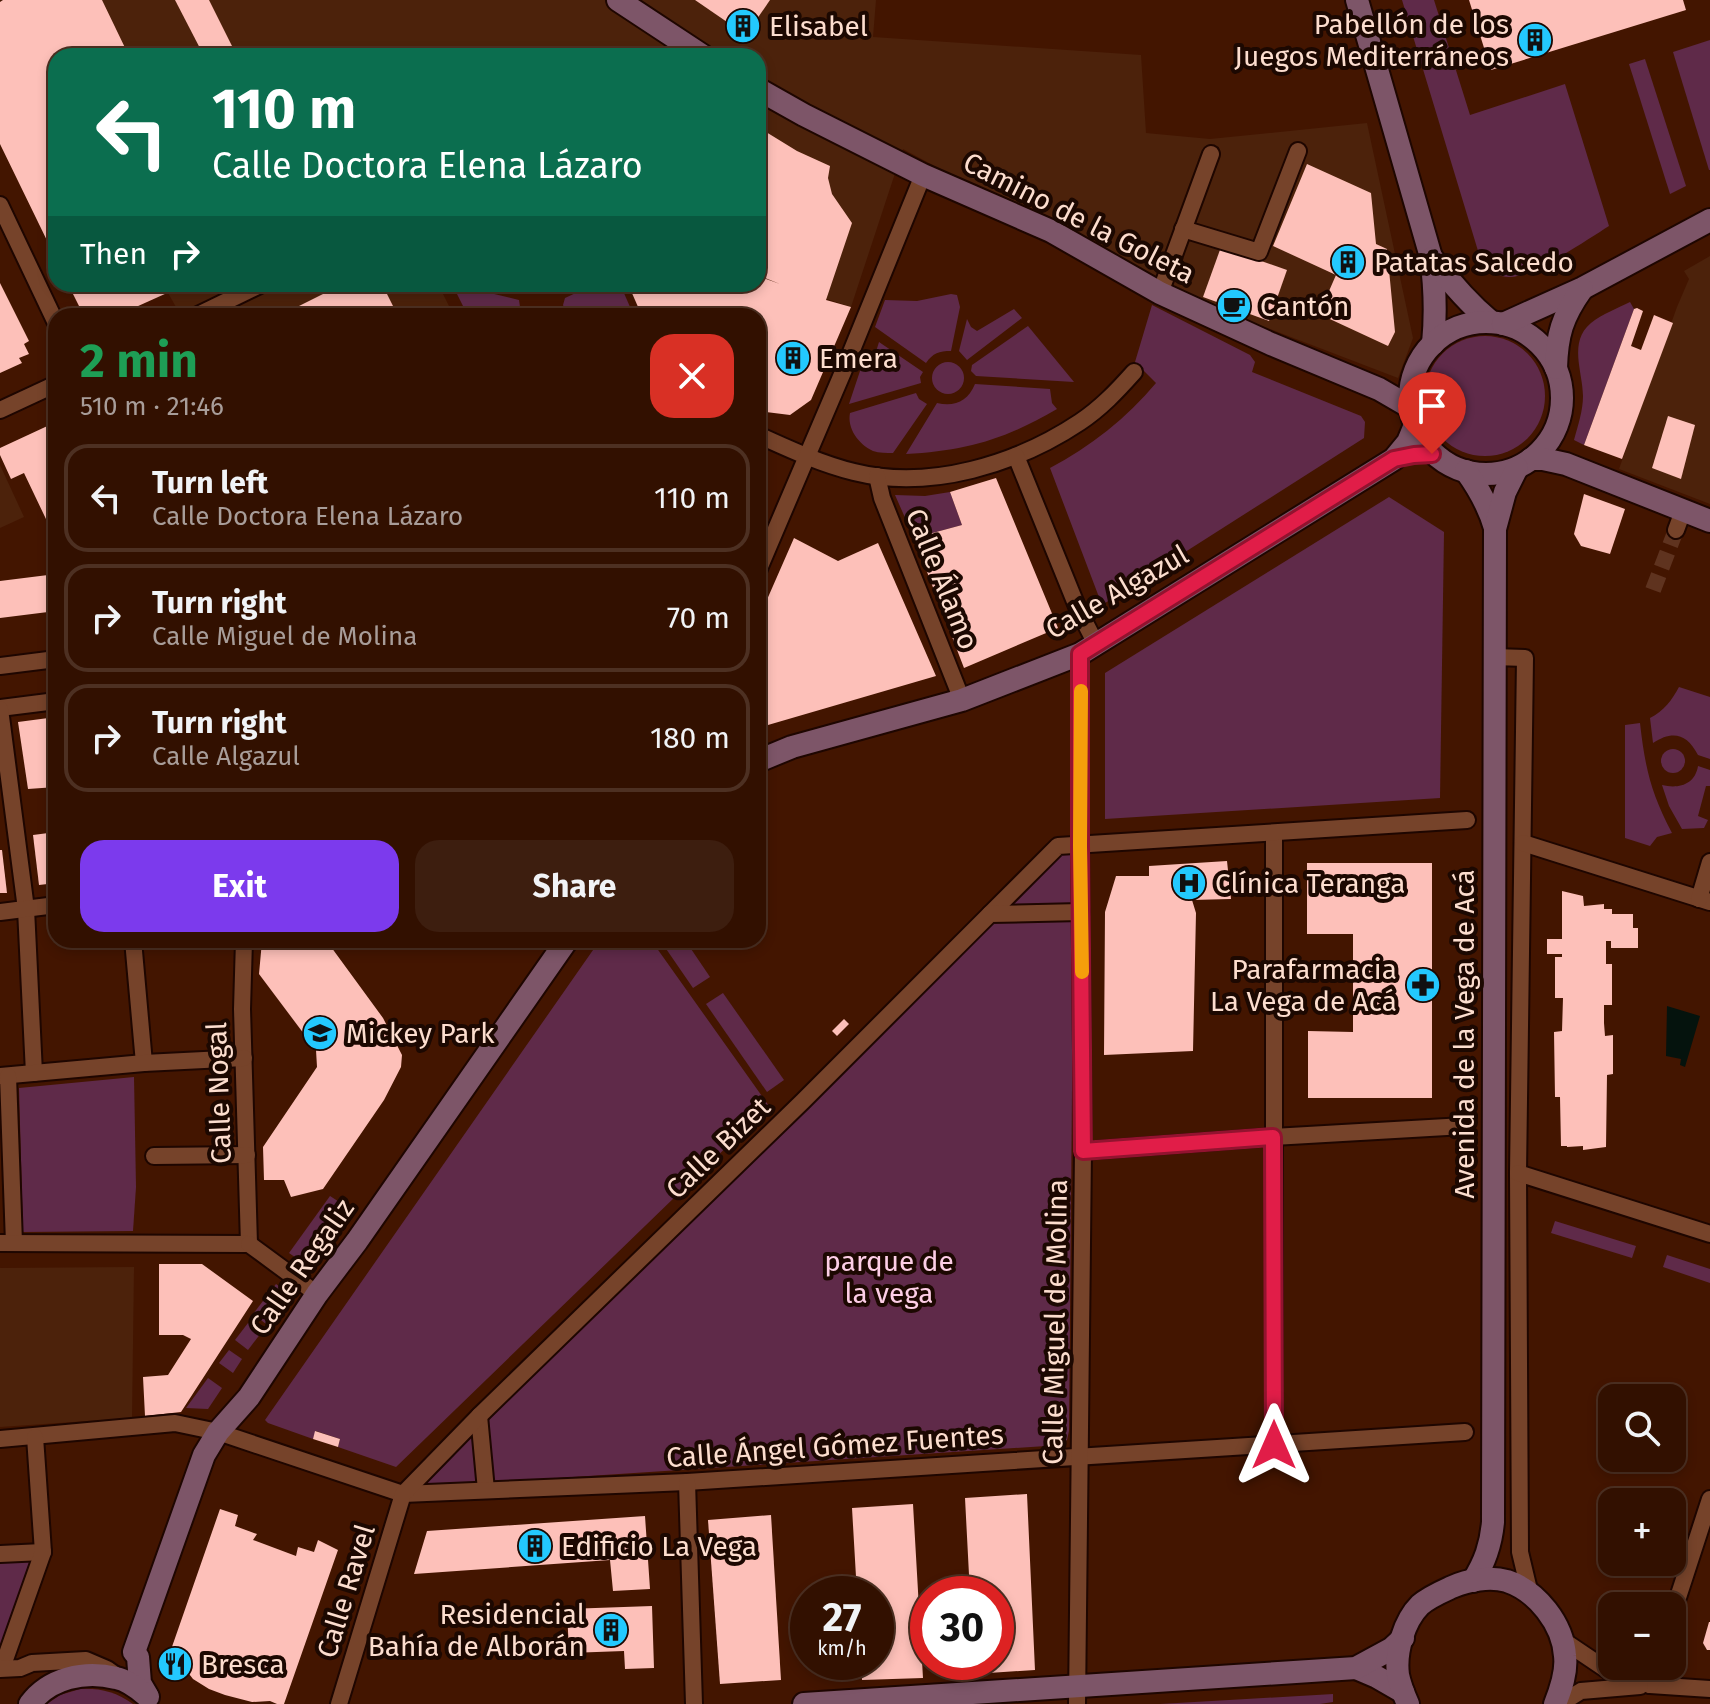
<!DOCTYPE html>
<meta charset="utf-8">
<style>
body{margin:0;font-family:"Fira Sans",sans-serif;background:#3d1e0f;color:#f1f3f6;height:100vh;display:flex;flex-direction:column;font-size:30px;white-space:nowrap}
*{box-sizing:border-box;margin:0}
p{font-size:26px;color:#a89d99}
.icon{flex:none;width:44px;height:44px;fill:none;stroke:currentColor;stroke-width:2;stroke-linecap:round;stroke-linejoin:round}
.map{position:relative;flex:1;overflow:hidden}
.details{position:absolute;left:48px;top:308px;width:718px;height:640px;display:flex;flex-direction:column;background:#321000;border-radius:24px;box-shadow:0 4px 12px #0003,0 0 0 2px #4d3022}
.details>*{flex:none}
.banner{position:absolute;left:48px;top:48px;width:718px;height:244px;border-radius:24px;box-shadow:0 4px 12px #0003,0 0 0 2px #4d3022;background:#0b6e4f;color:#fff;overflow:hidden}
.fabs{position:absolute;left:1598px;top:1384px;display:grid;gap:16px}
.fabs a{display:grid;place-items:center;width:88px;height:88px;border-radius:16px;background:#321000;box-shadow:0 4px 12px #0003,0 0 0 2px #4d3022;font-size:40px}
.speed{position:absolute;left:790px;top:1576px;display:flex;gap:16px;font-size:40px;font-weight:700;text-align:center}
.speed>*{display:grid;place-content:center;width:104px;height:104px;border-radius:50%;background:#321000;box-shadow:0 4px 12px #0003,0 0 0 2px #4d3022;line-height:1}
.speed small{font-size:20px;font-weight:400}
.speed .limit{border:12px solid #d22;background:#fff;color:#111}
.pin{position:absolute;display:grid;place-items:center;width:68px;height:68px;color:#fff;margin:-82px -34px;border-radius:50% 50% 50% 0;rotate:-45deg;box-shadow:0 0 8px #0007}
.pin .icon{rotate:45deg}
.me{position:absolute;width:88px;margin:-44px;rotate:0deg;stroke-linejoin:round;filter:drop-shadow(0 0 6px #0008)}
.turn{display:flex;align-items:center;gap:28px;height:168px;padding:0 32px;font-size:36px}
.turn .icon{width:104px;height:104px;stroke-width:2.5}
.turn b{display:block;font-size:56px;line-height:68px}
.then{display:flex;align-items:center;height:76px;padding:0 32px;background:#0003;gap:16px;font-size:30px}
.round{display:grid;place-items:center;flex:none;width:84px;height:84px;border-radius:24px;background:#3d1e0f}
.headline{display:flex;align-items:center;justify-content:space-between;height:136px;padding:0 32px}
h1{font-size:48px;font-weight:700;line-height:60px;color:#1e9e55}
.action{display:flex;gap:16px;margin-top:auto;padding:16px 32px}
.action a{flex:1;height:92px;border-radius:24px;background:#7c3aed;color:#fff;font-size:32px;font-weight:700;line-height:92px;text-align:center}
.action a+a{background:#3d1e0f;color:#f1f3f6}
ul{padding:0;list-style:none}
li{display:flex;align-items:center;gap:24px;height:108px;margin:0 16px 12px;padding:0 16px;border:4px solid #4d3022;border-radius:24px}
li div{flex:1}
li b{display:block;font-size:30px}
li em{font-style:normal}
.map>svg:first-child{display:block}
.built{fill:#4c220b}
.green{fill:#5f2a49}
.water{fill:#05130d}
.building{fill:#fdc0b9}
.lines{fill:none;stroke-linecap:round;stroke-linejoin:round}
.street-tunnel{stroke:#5f331f;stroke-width:16;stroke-dasharray:16 8;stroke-linecap:butt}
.street-casing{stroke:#1e0600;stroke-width:20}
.secondary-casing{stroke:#1e0600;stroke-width:26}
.street{stroke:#76432a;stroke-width:16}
.secondary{stroke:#7d5568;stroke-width:22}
.route-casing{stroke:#92132f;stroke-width:20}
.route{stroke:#e11d48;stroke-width:14}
.slow{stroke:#f59e0b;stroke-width:14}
.labels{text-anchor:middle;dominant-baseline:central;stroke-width:8;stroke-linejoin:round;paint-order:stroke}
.poi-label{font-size:28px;fill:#fcddce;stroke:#1c0801;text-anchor:start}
.street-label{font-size:28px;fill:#fcddce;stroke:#1c0801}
.park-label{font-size:28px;fill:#fdcee6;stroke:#1c0801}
</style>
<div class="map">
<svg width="1710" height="1704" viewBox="0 0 1710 1704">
<rect width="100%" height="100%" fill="#431500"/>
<g class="built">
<polygon points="25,0 876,0 873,37 1141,55 1146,133 1210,139 1367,123 1413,338 1398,378 1155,285 903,149 851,307 758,276 758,56 56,56"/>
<polygon points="1710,256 1710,504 1619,469 1677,307 1689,279 1684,271"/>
<polygon points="163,284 438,284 454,316 181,316"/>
<polygon points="0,465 24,517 0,528"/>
<polygon points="134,1267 132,1418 0,1427 0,1268"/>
</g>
<g class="green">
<path d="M1402 0H1434L1470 115 1565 84 1609 226C1587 240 1535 275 1511 277 1500 278 1491 271 1482 264Z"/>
<polygon points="1710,40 1710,170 1709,170 1673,52"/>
<polygon points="1645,59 1686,186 1670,194 1629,64"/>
<polygon points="452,284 519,300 520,307 526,316 468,316"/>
<polygon points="595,284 620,284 634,316 567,316 563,305 565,298"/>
<path d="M951 294 957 295 960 307 951 351C939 351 933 353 926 363L875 327 885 300 917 301Z"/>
<path d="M1630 302 1634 309 1584 445 1574 440C1578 425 1583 411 1583 396 1583 372 1568 342 1591 323 1602 314 1618 308 1630 302Z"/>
<path d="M1152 305 1250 355 1255 362 1252 372 1361 416 1365 422 1364 438 1102 605 1050 468C1090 447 1127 418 1156 383L1135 362Z"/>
<polygon points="1014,309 1022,318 967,360 959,351 967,319 971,327 977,331"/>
<polygon points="1028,326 1074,382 976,376 971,371 972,365"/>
<circle cx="1485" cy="396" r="60"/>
<polygon points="879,342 923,372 920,377 921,383 849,404 865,356 874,358"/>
<circle cx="948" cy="378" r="16"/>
<path d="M975 384 1050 389 1052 403 1057 409C1006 439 966 451 906 454L937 403C955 407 968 401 975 384Z"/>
<path d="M916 393 919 399 927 404 893 453C887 453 879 453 873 451 858 444 847 428 850 413Z"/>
<polygon points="950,492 962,525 914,538 895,495 925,496"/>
<polygon points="1389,497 1444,532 1440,798 1105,819 1105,673"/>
<path d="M1679 687 1710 697V759L1698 755C1687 734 1673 730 1653 743L1650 718C1664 711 1672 700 1679 687Z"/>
<path d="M1640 723C1645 768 1651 793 1672 833L1657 837 1650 846 1625 838V725Z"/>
<circle cx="1673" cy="761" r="12"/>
<path d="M1698 766 1710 770V786H1706L1698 816 1708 820 1704 828 1682 829 1669 806 1662 785C1678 789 1695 785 1698 766Z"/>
<polygon points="1061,851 1071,854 1074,860 1069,1431 1067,1440 1061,1445 421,1487"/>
<polygon points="600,940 651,940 769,1106 396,1467 338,1447 340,1439 316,1431 313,1439 268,1423 265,1420"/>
<polygon points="660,940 685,940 710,977 693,988"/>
<polygon points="723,993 784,1080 767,1092 706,1004"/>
<polygon points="134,1077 136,1187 133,1231 23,1232 19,1088"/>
<polygon points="330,1196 350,1209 309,1267 289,1253"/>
<polygon points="1555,1221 1636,1246 1632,1258 1551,1233"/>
<polygon points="1667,1255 1710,1269 1710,1283 1663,1267"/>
<polygon points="276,1284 289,1294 266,1324 253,1314"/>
<polygon points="248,1323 261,1333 248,1350 235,1340"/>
<polygon points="229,1350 242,1359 233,1373 219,1363"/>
<polygon points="208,1378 222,1388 208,1409 186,1408"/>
<polygon points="30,1560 0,1653 0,1561"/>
<path d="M80 1689C100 1688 116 1692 133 1704H47L60 1695Z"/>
<polygon points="1333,1694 1333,1702 1320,1704 1160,1704"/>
</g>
<polygon class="water" points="1667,1006 1700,1016 1685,1067 1680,1065 1681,1059 1666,1056"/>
<g class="building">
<polygon points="3,0 102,0 129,56 56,56 56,259 0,144 0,2"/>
<polygon points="175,0 209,0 237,56 204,56"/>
<polygon points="695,0 770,0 746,35"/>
<polygon points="1469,0 1683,0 1686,10 1491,70"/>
<polygon points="758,127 797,151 830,166 828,178 832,194 852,223 826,300 851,307 811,400 790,415 758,411 758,316 642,316 628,284 758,284 758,276 780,284 758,275"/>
<polygon points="1307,164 1371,193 1376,244 1387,249 1395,332 1388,346 1319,314 1336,275 1273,246"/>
<polygon points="1221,247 1287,270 1269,321 1203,297"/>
<polygon points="0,283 29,341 24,344 29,354 19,358 22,363 0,373"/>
<polygon points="68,284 163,284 167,293 116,316 95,316 81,310"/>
<polygon points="343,284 382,284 398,316 289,316 287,312"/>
<polygon points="1637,308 1643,311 1631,346 1641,350 1654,315 1673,323 1622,459 1584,445 1634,309"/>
<polygon points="1668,416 1695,425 1681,479 1652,468"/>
<polygon points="56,422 56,540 24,473 11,479 0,455 0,448"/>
<polygon points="996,478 1058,628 964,668 914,538 962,525 950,492"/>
<polygon points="1584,494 1625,509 1610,554 1581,546 1574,534"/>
<polygon points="794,538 838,561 878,543 936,676 758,728 758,620"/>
<polygon points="56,574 56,611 0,618 0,581"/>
<polygon points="56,717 56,787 28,789 18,722"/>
<polygon points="56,832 56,883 39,885 33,835"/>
<polygon points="0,850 2,850 7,893 0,893"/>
<polygon points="1227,861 1231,899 1192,900 1196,913 1193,1051 1104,1055 1105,912 1116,876 1149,876 1149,866"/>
<polygon points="1307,863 1432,863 1432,1098 1308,1098 1308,1031 1353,1032 1353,934 1307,934"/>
<polygon points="1562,891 1583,896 1584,906 1604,904 1604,909 1612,909 1612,914 1633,914 1633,928 1638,928 1638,948 1611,948 1611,941 1606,941 1606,964 1612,964 1612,1005 1604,1005 1604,1023 1605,1036 1613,1035 1613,1074 1607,1075 1606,1147 1583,1150 1583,1146 1567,1147 1567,1146 1561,1146 1560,1097 1555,1097 1554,1032 1562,1031 1563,998 1555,998 1555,957 1562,957 1562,954 1547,954 1547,939 1562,939"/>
<polygon points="282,940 326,940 383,1018 402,1055 401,1067 384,1100 323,1189 291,1197 284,1180 264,1180 263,1147 317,1067 316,1050 259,974 262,941"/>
<polygon points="844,1019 849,1024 837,1036 832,1031"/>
<polygon points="159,1264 202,1264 253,1301 181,1412 145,1416 143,1377 168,1375 191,1339 183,1335 159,1335"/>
<polygon points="315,1431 340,1439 338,1447 313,1439"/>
<polygon points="1027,1494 1035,1670 974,1674 973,1662 996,1662 996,1594 970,1594 965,1498"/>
<polygon points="913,1504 923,1678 862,1680 861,1662 876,1662 876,1594 857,1594 852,1508"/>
<polygon points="220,1509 238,1515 235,1526 257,1534 253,1540 296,1556 298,1547 314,1552 318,1540 338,1550 284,1704 277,1704 270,1701 252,1702 225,1695 209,1689 193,1679 186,1670 166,1664"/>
<polygon points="771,1515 781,1680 720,1684 708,1520"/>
<polygon points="645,1516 650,1589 613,1591 610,1560 414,1574 427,1531"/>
<polygon points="652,1606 654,1668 625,1669 624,1651 569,1653 567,1609"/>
<polygon points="1709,1622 1710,1622 1710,1650 1707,1650 1703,1643"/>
</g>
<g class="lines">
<polyline class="street-tunnel" points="1653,590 1676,530"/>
<g class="street-casing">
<g id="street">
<polyline points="0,205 56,323"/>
<polyline points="1183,229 1259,252 1298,151"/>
<polyline points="1160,293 1211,154"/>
<polyline points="196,316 262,284"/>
<polyline points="0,410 56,384"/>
<path d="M758 435C789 449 821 464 854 472 930 491 1017 464 1080 422 1101 408 1117 391 1134 372"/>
<polyline points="1016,456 1078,609 1096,644"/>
<polyline points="877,476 882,498 962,700"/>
<polyline points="1676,530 1683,511"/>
<polyline points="758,571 843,372 923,175"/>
<polyline points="1494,657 1525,658 1518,1173 1520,1552 1530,1594"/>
<polyline points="0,666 56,659"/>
<polyline points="0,708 56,701"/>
<polyline points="0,709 26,909 34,1073"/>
<polyline points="1274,833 1274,1445"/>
<polyline points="1523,843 1710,902"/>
<polyline points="1699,899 1710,862"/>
<polyline points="0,912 56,905"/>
<polyline points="990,914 1058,846 1467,820"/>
<polyline points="133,940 144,1063"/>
<polyline points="244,940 242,1009 249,1244"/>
<polyline points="0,1076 144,1063 244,1058"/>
<polyline points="8,1076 14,1243"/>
<polyline points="1083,1151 1273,1137 1464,1126"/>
<polyline points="154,1156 247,1155"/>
<polyline points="1518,1173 1710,1234"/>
<polyline points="0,1243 249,1244"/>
<polyline points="249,1244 317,1294"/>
<polyline points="479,1416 486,1490"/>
<polyline points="0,1439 175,1423 218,1432 403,1494 687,1482 1465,1432"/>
<polyline points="687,1482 694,1704"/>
<polyline points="0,1554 43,1552"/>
<polyline points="1672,1616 1710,1499"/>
<polyline points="1561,1639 1616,1676 1650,1685 1710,1689"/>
<polyline points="2,1668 43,1552 35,1437"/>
<polyline points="0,1669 20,1668 32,1663 86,1660 107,1669 114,1674"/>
<polyline points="1650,1685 1656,1666"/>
<polyline points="339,1704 403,1494 479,1416 803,1101 990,914 1081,912"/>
<polyline points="1077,1704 1083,1151 1080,846 1080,654"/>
<polyline points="1560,1704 1581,1691 1640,1686"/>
</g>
</g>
<g class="secondary-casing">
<g id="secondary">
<polyline points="618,0 703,56"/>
<path d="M1357 0 1431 257C1435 286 1436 314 1433 344"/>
<polyline points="758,89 804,115 923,175 1051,231 1160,293 1271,344 1379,389 1410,407"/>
<path d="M1432 258C1450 282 1468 303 1491 322"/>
<circle cx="1486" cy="398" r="76"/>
<polyline points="1503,324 1583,288 1710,220"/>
<path d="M1556 368C1557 335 1562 317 1582 289"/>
<polyline points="1531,459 1543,459 1566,464 1710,521"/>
<path d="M1466 471C1479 489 1489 507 1495 528"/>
<polyline points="758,761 792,747 962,700 1080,654 1394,459 1408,442 1415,425"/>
<path d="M1473 1581C1485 1562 1491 1545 1493 1522L1495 529 1505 492 1517 468"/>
<polyline points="1356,1668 1377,1677 1403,1692"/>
<polyline points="147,1695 140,1683 138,1657 134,1652 204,1455 218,1432 249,1397 317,1294 357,1241 567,940"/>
<path d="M30 1704C49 1678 85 1670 116 1678 127 1680 140 1690 148 1697"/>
<polyline points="804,1704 1356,1668 1391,1649 1403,1638"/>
<path d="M1408 1704C1404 1695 1400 1685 1398 1675 1395 1652 1404 1621 1420 1605 1429 1597 1441 1592 1452 1587 1468 1580 1490 1576 1507 1581 1537 1591 1563 1624 1565 1656 1567 1672 1561 1689 1555 1704"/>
</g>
</g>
<use href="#street" class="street"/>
<use href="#secondary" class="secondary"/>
</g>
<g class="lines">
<g class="route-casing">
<polyline id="route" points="1274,1445 1273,1137 1083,1151 1080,846 1080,654 1394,459 1414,455 1432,454"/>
</g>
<use href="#route" class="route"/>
<polyline class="slow" points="1081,691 1080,846 1082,972"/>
</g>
<defs>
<g id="building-disc" transform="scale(1.8)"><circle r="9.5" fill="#23c9fe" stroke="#1c0801"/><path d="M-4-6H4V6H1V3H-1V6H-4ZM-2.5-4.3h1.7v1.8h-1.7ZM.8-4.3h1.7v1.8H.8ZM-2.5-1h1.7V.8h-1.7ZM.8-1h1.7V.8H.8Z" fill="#111"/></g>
<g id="cafe-disc" transform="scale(1.8)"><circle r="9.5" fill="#23c9fe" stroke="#1c0801"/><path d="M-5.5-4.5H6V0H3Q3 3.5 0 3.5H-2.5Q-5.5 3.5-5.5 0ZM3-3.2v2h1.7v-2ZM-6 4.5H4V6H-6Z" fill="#111"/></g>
<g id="hospital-disc" transform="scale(1.8)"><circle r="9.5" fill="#23c9fe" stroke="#1c0801"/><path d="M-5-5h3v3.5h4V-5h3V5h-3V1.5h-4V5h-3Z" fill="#111"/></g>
<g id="pharmacy-disc" transform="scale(1.8)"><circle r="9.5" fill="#23c9fe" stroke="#1c0801"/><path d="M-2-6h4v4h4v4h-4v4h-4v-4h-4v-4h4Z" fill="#111"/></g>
<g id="school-disc" transform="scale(1.8)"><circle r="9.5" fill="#23c9fe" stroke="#1c0801"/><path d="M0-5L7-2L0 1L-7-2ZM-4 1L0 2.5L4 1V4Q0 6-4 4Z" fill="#111"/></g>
<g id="restaurant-disc" transform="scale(1.8)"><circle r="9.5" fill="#23c9fe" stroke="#1c0801"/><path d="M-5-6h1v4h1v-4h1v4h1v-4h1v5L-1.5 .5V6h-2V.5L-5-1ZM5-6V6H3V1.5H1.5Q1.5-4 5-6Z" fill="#111"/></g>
</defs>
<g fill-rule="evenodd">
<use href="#building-disc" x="743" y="26"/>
<use href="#building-disc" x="1535" y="40"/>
<use href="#building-disc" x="1348" y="262"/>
<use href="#cafe-disc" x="1234" y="306"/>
<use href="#building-disc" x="793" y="358"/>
<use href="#hospital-disc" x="1189" y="883"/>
<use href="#pharmacy-disc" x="1423" y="985"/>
<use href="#school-disc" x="320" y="1033"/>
<use href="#building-disc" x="535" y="1546"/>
<use href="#building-disc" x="611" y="1630"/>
<use href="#restaurant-disc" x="175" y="1664"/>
</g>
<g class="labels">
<g class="poi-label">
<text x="1509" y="24" text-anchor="end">Pabellón de los<tspan x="1509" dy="32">Juegos Mediterráneos</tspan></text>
<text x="769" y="26">Elisabel</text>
<text x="1374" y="262">Patatas Salcedo</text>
<text x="1260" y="306">Cantón</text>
<text x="819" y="358">Emera</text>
<text x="1215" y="883">Clínica Teranga</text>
<text x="1397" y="969" text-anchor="end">Parafarmacia<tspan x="1397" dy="32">La Vega de Acá</tspan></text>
<text x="346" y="1033">Mickey Park</text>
<text x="561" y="1546">Edificio La Vega</text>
<text x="585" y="1614" text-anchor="end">Residencial<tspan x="585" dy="32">Bahía de Alborán</tspan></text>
<text x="201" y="1664">Bresca</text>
</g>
<g class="street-label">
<text transform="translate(1079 218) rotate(27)">Camino de la Goleta</text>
<text transform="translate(942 579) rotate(68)">Calle Álamo</text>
<text transform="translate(1117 592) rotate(-30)">Calle Algazul</text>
<text transform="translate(1464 1034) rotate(-90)">Avenida de la Vega de Acá</text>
<text transform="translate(219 1093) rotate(-92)">Calle Nogal</text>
<text transform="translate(718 1148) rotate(-44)">Calle Bizet</text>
<text transform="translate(302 1267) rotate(-55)">Calle Regaliz</text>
<text transform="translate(1055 1322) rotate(-89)">Calle Miguel de Molina</text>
<text transform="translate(835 1446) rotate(-4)">Calle Ángel Gómez Fuentes</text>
<text transform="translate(346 1591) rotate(-73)">Calle Ravel</text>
</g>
<g class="park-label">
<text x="889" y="1261">parque de<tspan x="889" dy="32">la vega</tspan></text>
</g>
</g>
</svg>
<div class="fabs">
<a><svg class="icon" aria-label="search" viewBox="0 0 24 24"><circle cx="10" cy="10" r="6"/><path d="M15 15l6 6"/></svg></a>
<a>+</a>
<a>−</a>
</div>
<div class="speed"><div>27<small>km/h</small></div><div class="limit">30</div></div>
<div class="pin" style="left:1432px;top:454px;background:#d93025"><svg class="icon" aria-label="arrive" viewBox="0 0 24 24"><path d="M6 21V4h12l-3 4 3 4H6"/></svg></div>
<svg class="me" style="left:1274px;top:1445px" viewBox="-20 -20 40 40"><path d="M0-17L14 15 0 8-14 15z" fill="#e11d48" stroke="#fff" stroke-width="4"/></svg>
<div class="banner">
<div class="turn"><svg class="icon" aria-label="left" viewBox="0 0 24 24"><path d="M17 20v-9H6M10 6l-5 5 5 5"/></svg><div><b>110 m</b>Calle Doctora Elena Lázaro</div></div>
<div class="then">Then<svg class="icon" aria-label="right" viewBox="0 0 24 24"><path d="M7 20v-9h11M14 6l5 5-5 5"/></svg></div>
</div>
<section class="details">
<div class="headline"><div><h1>2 min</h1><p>510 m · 21:46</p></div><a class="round" style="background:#d93025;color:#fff"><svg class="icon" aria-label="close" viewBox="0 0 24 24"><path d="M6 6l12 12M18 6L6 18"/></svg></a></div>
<ul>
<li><svg class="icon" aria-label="left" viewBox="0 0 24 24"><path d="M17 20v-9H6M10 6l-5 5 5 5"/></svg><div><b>Turn left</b><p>Calle Doctora Elena Lázaro</p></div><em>110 m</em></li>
<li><svg class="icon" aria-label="right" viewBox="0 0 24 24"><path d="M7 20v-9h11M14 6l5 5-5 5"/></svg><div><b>Turn right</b><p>Calle Miguel de Molina</p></div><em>70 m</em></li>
<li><svg class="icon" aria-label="right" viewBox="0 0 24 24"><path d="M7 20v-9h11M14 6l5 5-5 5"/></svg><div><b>Turn right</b><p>Calle Algazul</p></div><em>180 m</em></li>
</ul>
<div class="action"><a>Exit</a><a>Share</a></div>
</section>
</div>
